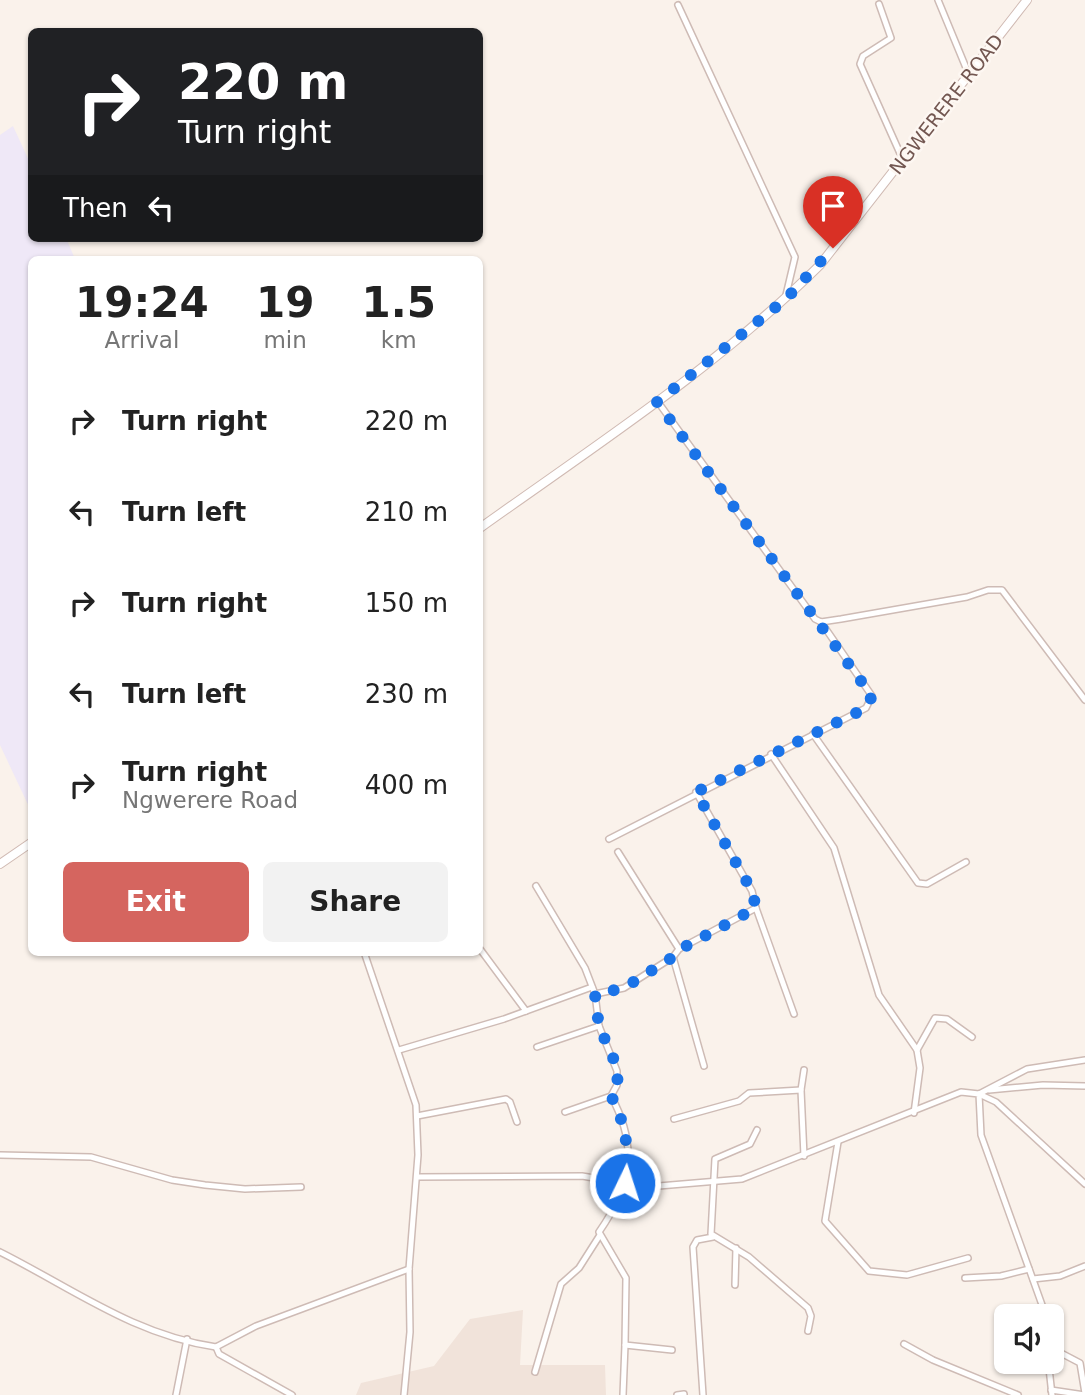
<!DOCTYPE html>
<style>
body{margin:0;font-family:"DejaVu Sans",sans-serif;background:#f2f2f2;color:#222;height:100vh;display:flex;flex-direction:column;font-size:26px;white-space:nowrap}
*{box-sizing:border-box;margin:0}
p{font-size:23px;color:#767676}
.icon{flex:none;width:38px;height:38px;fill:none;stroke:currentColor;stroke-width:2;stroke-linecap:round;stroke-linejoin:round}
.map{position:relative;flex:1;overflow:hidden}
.details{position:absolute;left:28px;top:256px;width:455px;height:700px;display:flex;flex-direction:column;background:#fff;border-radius:10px;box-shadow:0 2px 5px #0004}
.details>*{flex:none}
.top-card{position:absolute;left:28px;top:28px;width:455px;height:214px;border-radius:10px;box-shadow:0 2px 5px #0004;background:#202124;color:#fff;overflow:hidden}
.tools{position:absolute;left:994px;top:1304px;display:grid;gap:14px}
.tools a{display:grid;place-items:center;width:70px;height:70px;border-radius:10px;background:#fff;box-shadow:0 2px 5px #0004;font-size:35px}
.pin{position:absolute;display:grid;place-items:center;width:60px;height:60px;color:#fff;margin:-72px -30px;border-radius:50% 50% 50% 0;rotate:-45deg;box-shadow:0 0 7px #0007}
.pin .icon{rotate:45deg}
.me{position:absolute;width:77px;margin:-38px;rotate:4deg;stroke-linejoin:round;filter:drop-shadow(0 0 5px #0008)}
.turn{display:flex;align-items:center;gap:24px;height:147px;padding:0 35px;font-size:32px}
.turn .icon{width:91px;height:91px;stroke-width:2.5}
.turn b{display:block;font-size:49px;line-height:60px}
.then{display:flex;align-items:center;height:66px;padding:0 35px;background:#0003;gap:14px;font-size:26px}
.eta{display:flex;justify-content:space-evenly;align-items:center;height:119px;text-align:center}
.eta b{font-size:42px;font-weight:700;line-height:49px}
.button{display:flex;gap:14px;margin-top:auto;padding:14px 35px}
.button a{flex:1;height:80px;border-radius:10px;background:#d5655f;color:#fff;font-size:28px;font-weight:700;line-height:80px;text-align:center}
.button a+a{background:#f2f2f2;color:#222}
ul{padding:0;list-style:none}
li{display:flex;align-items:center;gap:21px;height:91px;padding:0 35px}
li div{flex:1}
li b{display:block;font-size:26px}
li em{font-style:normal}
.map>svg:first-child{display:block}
.residential{fill:#f1e3da}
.education{fill:#efe8f7}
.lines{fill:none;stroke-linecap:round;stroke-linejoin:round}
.street-casing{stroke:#cebbb5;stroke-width:8}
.secondary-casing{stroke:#d0bab3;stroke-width:10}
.street{stroke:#fff;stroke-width:5}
.secondary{stroke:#fff;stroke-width:8}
.route{stroke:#1a73e8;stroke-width:12;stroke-dasharray:0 21.6}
.labels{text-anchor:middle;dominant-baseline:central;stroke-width:5;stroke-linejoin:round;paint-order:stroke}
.street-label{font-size:19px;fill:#735751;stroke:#fdf7f2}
</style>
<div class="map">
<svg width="1085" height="1395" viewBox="0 0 1085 1395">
<rect width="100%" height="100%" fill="#faf2eb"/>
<polygon class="residential" points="523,1310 520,1365 605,1365 606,1395 356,1395 361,1383 434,1366 470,1319"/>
<polygon class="education" points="13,126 31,165 32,238 66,238 75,259 32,259 31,811 0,745 0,135"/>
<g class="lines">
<g class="street-casing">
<g id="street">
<polyline points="938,0 969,75"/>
<polyline points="879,4 891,38 863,56 860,64 903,160"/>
<polyline points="678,5 795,257 786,295"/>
<polyline points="658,402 815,619 821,622 841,619 967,597 988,590 1002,590 1085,700"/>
<polyline points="813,734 918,883 927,884 966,862"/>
<polyline points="771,754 834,848 879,995 917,1050 920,1068 914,1113"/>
<polyline points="609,839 866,708 872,696 821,622"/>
<polyline points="618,852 679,949"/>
<polyline points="536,886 585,968 595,994 599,1026 617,1071 617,1085 611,1096 565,1112"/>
<polyline points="756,908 794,1014"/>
<polyline points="480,949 526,1011"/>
<polyline points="364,952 416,1105 418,1155 409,1269 410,1332 404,1395"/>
<polyline points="673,957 704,1066"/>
<polyline points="595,994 624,988 673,957 679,949 756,908 752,891 696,792"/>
<polyline points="537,1047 599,1026"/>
<polyline points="399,1050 504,1019 592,987"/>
<polyline points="917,1050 935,1018 947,1019 972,1037"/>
<polyline points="804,1070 801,1090 804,1156"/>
<polyline points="989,1090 1043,1085 1085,1086"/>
<polyline points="979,1094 996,1102 1085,1184"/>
<polyline points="979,1094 1027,1069 1085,1060"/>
<path d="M611 1096C639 1147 631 1186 599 1232L626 1278 625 1345 672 1350"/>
<polyline points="417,1116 506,1099 510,1102 517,1122"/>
<polyline points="674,1119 739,1101 749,1093 801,1090"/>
<polyline points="757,1130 750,1144 715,1159 711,1234 749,1257 808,1308 811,1316 808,1331"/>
<polyline points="838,1142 825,1221 869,1271 907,1275 968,1258"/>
<polyline points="0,1155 91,1157 172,1180 205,1185 245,1189 301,1187"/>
<polyline points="417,1177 582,1176 647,1187 742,1179 961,1092 979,1094 981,1135 1046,1316"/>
<path d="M0 1252C72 1288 134 1335 216 1347L256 1326 409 1269"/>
<polyline points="965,1278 1001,1276 1029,1269"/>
<polyline points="1033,1279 1060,1276 1085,1266"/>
<polyline points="735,1285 736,1248"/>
<polyline points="1052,1331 1059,1352 1080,1363 1085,1393"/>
<polyline points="904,1344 933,1360 1018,1395"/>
<polyline points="216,1347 219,1354 292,1395"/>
<polyline points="535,1372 561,1284 579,1268 600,1235"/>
<polyline points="1051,1390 1085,1395"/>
<polyline points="176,1395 187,1339"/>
<polyline points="623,1395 625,1345"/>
<polyline points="677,1395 684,1394"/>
<polyline points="703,1395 693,1247 697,1240 713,1237"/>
<polyline points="1052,1395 1049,1368 1058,1359 1059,1352"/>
</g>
</g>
<g class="secondary-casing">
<g id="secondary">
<path d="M480 528C596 445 718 366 820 265L1027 0"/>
<polyline points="0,864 32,842"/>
</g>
</g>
<use href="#street" class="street"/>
<use href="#secondary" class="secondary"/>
</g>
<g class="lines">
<path class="route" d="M625 1183C630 1151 626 1124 611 1096 628 1075 607 1049 600 1027 597 1017 596 1005 595 994L624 988 673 957 679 950 756 908 752 891 696 792 866 708 872 696 657 402 786 299 833 248"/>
</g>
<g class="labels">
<g class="street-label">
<text transform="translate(946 104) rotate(-52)">NGWERERE ROAD</text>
</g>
</g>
</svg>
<div class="tools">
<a><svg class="icon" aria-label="sound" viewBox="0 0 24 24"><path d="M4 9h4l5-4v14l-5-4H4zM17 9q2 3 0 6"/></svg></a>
</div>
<div class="pin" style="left:833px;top:248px;background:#d93025"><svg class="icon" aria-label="arrive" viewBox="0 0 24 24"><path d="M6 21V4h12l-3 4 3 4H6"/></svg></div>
<svg class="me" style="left:625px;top:1183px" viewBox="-20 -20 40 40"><circle r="17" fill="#1a73e8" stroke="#fff" stroke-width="3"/><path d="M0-11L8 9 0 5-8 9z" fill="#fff"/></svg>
<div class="top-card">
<div class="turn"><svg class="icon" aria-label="right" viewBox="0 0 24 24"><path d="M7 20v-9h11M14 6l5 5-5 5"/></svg><div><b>220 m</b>Turn right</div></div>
<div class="then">Then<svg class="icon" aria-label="left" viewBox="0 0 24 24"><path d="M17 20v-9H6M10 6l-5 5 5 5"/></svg></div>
</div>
<section class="details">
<div class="eta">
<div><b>19:24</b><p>Arrival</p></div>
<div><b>19</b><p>min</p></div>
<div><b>1.5</b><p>km</p></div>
</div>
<ul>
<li><svg class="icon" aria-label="right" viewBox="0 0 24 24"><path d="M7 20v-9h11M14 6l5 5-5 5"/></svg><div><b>Turn right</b></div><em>220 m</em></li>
<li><svg class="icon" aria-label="left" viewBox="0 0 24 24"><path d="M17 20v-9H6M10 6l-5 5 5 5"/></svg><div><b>Turn left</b></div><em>210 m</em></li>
<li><svg class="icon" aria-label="right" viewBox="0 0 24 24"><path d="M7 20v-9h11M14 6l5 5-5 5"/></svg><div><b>Turn right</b></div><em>150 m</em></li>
<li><svg class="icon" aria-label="left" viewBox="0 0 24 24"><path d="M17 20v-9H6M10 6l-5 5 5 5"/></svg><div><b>Turn left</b></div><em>230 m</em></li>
<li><svg class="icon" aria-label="right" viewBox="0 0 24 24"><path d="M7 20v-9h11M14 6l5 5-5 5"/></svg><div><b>Turn right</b><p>Ngwerere Road</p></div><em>400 m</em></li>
</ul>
<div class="button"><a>Exit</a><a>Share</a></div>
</section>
</div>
